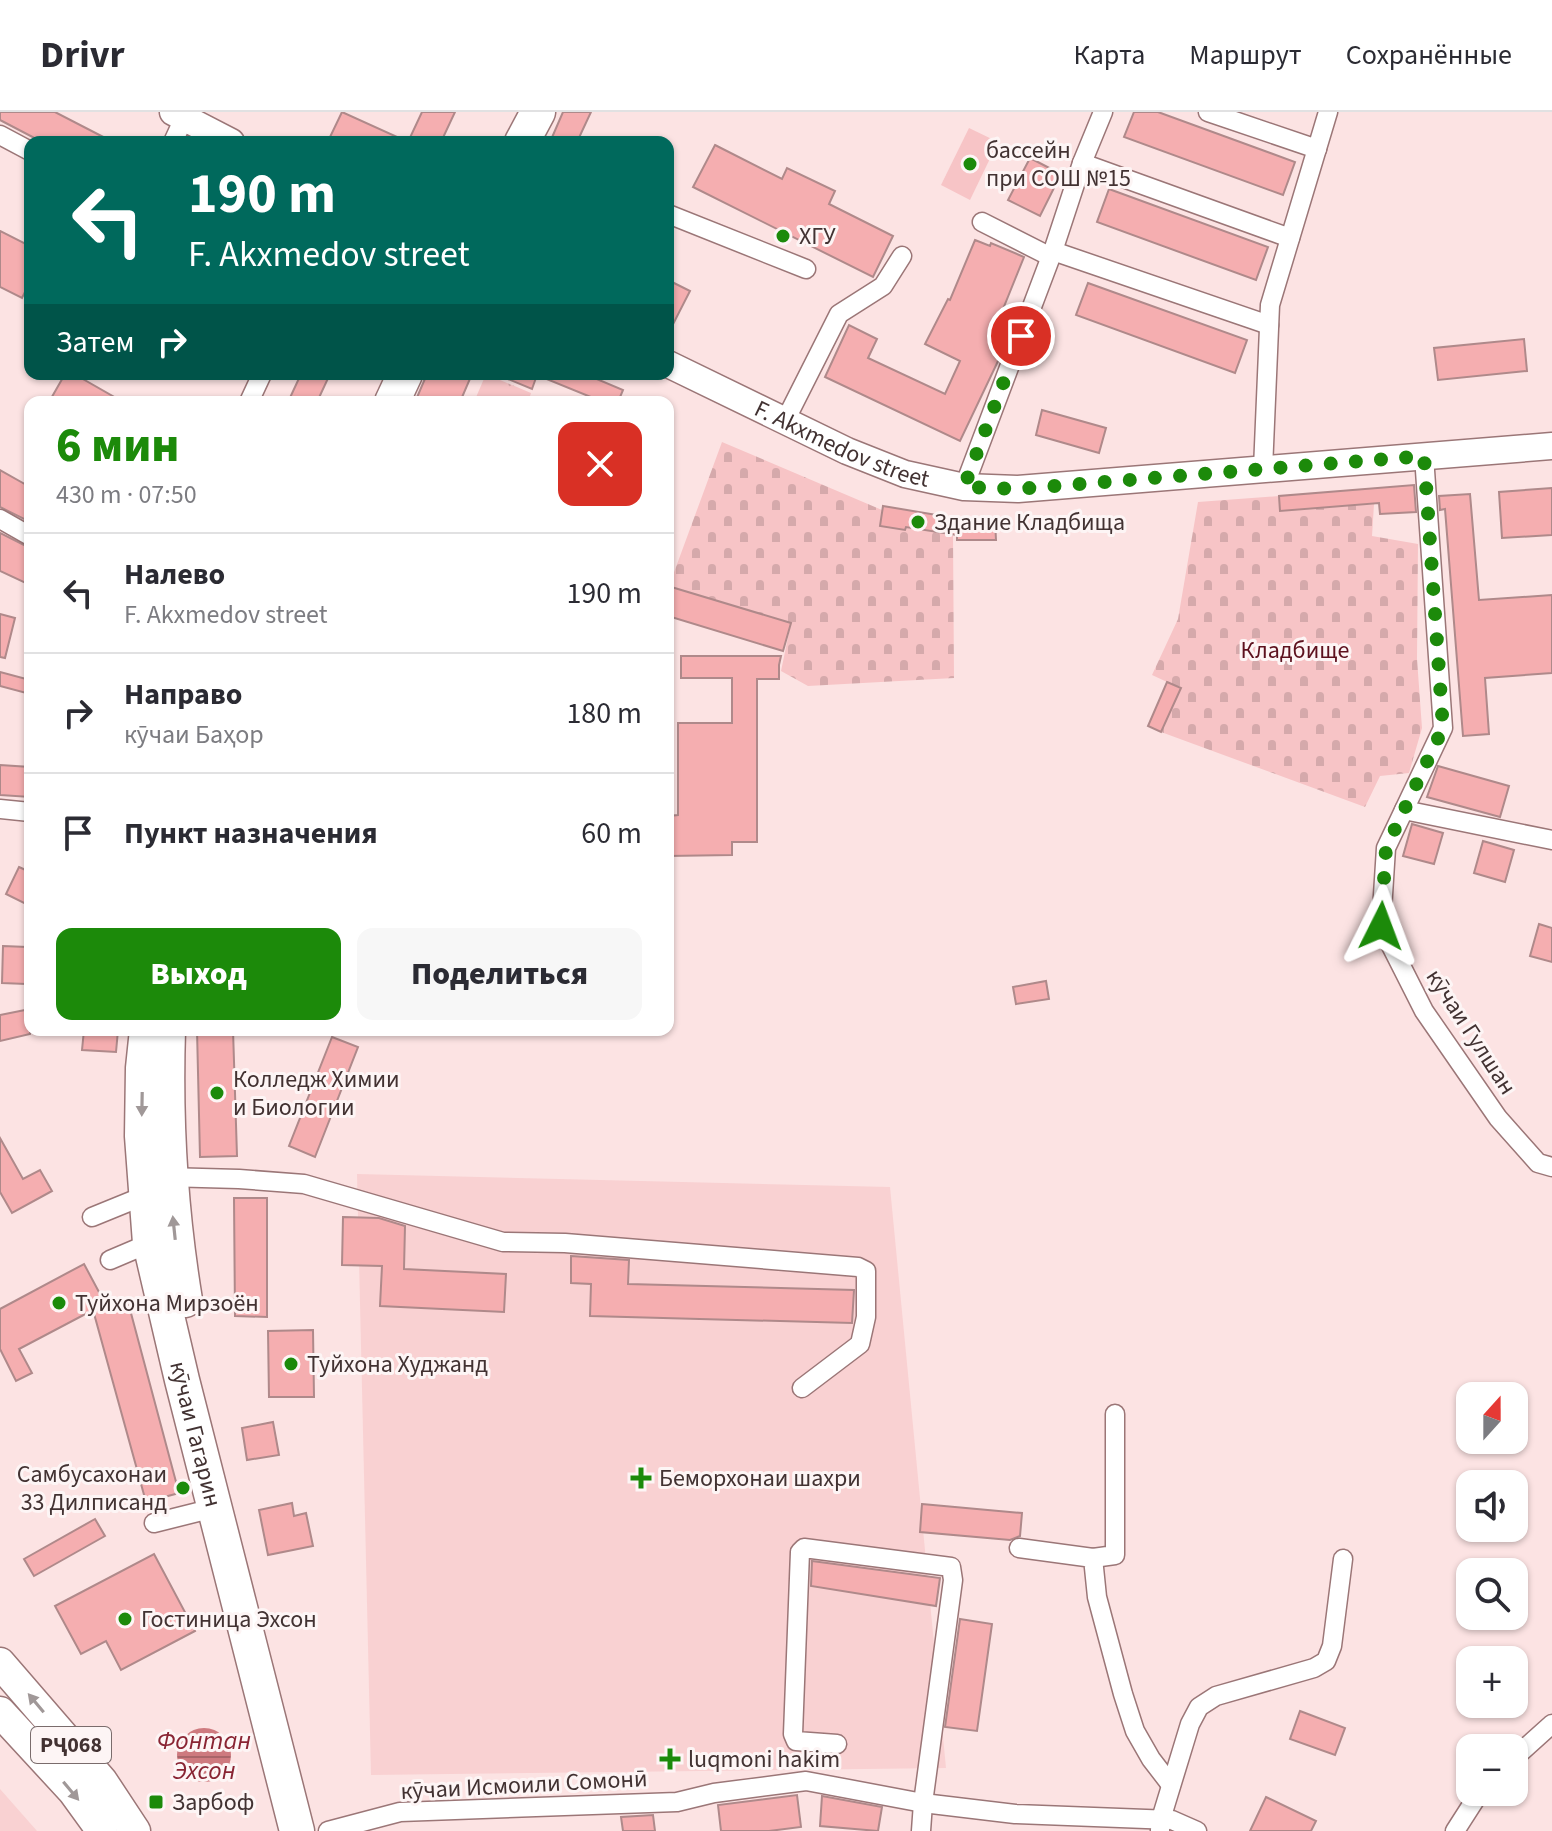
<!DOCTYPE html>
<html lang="ru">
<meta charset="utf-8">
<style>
body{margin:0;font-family:"Source Sans 3",sans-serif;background:#f7f7f7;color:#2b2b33;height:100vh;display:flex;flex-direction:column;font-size:30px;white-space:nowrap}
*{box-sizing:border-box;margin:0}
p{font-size:26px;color:#7c7c81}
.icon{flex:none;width:44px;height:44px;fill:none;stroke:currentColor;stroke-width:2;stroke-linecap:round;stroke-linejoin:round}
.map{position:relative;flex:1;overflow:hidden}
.sheet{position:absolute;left:24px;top:284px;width:650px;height:640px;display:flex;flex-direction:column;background:#fff;border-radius:16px;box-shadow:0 2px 6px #0004}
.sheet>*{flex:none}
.guide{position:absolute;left:24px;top:24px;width:650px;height:244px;border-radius:16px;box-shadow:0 2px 6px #0004;background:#00695c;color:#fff;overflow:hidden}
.needle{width:52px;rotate:21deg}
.tools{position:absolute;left:1456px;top:1270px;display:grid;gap:16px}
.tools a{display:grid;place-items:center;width:72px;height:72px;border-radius:16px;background:#fff;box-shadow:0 2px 6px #0004;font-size:40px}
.pin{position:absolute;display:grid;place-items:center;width:68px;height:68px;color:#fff;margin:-34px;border:4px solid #fff;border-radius:50%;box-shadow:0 2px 8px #0007}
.me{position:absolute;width:88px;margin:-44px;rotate:3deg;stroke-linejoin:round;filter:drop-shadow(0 0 6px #0008)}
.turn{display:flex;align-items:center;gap:28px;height:168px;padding:0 32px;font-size:36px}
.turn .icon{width:104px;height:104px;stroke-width:2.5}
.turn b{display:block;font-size:56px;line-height:68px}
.then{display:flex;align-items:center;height:76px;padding:0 32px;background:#0003;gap:16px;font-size:30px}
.round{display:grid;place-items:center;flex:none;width:84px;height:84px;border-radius:16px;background:#f7f7f7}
.head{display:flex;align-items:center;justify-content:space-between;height:136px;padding:0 32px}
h1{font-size:48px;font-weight:800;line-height:60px;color:#1c8a0a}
.action{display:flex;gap:16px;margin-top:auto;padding:16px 32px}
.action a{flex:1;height:92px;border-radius:16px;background:#1c8a0a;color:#fff;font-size:32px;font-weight:800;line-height:92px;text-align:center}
.action a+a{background:#f7f7f7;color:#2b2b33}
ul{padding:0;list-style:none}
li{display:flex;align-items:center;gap:24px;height:120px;padding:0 32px;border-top:2px solid #e1e1e2}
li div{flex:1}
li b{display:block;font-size:30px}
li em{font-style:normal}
header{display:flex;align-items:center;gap:48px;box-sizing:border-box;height:112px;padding:0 40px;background:#fff;border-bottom:2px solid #e1e1e2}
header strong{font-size:38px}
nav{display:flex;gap:44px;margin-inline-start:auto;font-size:28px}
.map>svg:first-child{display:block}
.built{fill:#f9d1d2}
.grass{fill:url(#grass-tufts)}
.cemetery{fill:url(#cemetery-stones)}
.pitch{fill:#f7c4c6}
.water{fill:url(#water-rules)}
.building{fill:#f5aeb0;stroke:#af898a;stroke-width:2}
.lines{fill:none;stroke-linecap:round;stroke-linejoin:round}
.street-casing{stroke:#9b7677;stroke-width:21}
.secondary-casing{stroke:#9b7677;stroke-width:29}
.primary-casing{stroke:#9b7677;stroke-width:33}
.highway-casing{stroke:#9b7677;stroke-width:37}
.street{stroke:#fff;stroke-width:18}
.secondary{stroke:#fff;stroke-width:26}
.primary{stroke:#fff;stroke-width:30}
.highway{stroke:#fff;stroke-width:34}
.oneway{fill:#a09898}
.route{stroke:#1c8a0a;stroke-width:14;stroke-dasharray:0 25.2}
.poi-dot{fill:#1c8a0a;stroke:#fdf5f5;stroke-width:3}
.labels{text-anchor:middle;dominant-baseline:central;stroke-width:6;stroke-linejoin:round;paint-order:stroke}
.shield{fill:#fdf5f5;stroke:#7a6c6c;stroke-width:2}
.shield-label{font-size:22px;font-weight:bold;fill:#423232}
.poi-label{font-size:24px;fill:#423232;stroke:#fdf5f5;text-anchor:start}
.street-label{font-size:24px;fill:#423232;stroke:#fdf5f5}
.park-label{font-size:24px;fill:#5d111e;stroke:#fdf5f5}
.water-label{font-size:26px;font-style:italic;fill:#892433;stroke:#fdf5f5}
</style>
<header>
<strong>Drivr</strong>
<nav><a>Карта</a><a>Маршрут</a><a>Сохранённые</a></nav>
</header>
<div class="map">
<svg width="1552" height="1719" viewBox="0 0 1552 1719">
<defs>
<pattern id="grass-tufts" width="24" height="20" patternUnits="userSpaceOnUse" patternTransform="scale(2)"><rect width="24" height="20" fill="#f7c4c6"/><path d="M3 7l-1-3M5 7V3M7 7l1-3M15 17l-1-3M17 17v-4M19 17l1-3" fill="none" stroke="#d5a9ab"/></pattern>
<pattern id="cemetery-stones" width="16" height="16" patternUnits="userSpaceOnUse" patternTransform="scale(2)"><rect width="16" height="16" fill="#f7c4c6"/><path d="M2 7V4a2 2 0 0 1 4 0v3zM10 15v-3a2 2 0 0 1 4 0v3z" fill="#d5a9ab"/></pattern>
<pattern id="water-rules" width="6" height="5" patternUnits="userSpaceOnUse" patternTransform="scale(2)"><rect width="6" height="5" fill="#ce7a7f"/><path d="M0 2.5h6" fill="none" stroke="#a96569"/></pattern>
</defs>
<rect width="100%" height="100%" fill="#fce3e3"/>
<g class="built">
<polygon points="357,1062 890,1075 946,1656 371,1663"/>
<polygon points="0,1677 37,1719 0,1719"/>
</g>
<polygon class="grass" points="486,262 531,281 528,290 474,290"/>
<g class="cemetery">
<polygon points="722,330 882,398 880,414 905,418 906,415 953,423 954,566 808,574 781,559 791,511 669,474"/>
<polygon points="1279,384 1281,399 1374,392 1372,424 1418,432 1417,547 1422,616 1409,661 1380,664 1365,695 1161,620 1180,576 1152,563 1178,507 1198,390"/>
</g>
<polygon class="pitch" points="969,16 998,30 970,88 941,73"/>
<circle class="water" cx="204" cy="1643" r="27"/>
<g class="building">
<polygon points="0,0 55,0 113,30 42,30 0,8"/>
<polygon points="342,0 408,30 422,0 455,0 441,30 341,30 330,25"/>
<polygon points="563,0 591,0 577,30 550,30"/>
<polygon points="1134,0 1158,0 1295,50 1283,83 1124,25"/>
<polygon points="715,33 782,67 787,56 835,79 829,92 893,124 873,165 693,75"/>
<polygon points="1030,46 1061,62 1040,104 1008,88"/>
<polygon points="1109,77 1268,135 1256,168 1097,110"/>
<polygon points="0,119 30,134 30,170 22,186 0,175"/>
<polygon points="975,128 990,134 991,131 1024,145 997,212 1010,218 999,247 960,329 825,265 849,213 877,227 868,246 945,282 960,249 925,232 948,187 950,188"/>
<polygon points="668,168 690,179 668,222"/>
<polygon points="1088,171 1247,228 1235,261 1076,203"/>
<polygon points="1524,227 1527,259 1438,268 1434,236"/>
<polygon points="65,262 74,262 123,290 49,290"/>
<polygon points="301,262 330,262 317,290 288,290"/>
<polygon points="427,262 472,262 460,290 415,290"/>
<polygon points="496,262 585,262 623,278 618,290 603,290 537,263 532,277"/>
<polygon points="1042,298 1106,316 1099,341 1036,323"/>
<polygon points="0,358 30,375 30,410 0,395"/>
<polygon points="1414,373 1416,400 1380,402 1379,391 1280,399 1279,384"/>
<polygon points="1552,376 1552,423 1502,426 1499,380"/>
<polygon points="1470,382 1479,488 1552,483 1552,561 1485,566 1489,622 1463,624 1445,397 1440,398 1439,384"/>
<polygon points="883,394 955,406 955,409 995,408 996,428 957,428 957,423 906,415 905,418 880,414"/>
<polygon points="0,421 30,436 30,473 0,459"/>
<polygon points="668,474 791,511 783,539 668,504"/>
<polygon points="0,502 15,506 5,546 0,545"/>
<polygon points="681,544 781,544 779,553 779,567 757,567 757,730 732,730 732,743 668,744 668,704 678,703 678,611 732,611 732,566 681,566"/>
<polygon points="0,560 30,568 30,582 0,574"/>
<polygon points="1167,570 1181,576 1161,620 1148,614"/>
<polygon points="0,653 30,655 30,685 0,683"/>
<polygon points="1438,654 1509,674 1500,705 1427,685"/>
<polygon points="1412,712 1443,721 1434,752 1403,744"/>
<polygon points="1483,729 1514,738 1505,770 1474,761"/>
<polygon points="19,755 30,760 30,794 6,782"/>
<polygon points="1539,812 1552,816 1552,850 1530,844"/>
<polygon points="3,834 27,835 26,872 2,871"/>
<polygon points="1046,869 1049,887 1016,892 1013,875"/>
<polygon points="30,897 30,922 0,929 0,903"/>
<polygon points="84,918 118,918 116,940 82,938"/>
<polygon points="197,918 233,918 237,1044 200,1045"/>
<polygon points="332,925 358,935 315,1045 289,1034"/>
<polygon points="0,1026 23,1067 40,1058 52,1079 12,1101 0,1080"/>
<polygon points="234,1086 267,1086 267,1205 235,1204"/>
<polygon points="343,1105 379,1106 405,1114 404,1157 506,1162 504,1200 380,1194 382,1154 342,1153"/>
<polygon points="571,1144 629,1148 628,1172 854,1178 852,1211 590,1204 591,1172 571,1171"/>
<polygon points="84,1152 107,1195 128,1190 179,1381 146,1390 93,1198 19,1237 32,1261 16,1269 0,1237 0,1197"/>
<polygon points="313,1218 314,1285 269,1285 268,1219"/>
<polygon points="273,1310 279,1343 247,1348 242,1316"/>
<polygon points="292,1391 294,1404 306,1401 313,1434 268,1443 259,1398"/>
<polygon points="922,1392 1022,1401 1020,1424 1010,1428 920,1420"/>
<polygon points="95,1407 105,1424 34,1464 24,1447"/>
<polygon points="154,1442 195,1519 121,1558 106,1529 81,1542 55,1494"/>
<polygon points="812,1449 940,1466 936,1494 811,1474"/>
<polygon points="960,1507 992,1512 977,1619 945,1615"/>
<polygon points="1300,1599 1345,1616 1335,1643 1290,1627"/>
<polygon points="797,1683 801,1715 769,1719 721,1719 718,1693"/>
<polygon points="822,1684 882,1695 878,1719 820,1714"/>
<polygon points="1266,1685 1316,1709 1311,1719 1250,1719"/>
<polygon points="653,1703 655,1719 623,1719 621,1705"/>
</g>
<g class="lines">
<g class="street-casing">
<g id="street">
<polyline points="1208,0 1317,37"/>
<polyline points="0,23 30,39"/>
<polyline points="173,30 184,6"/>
<polyline points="1082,51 1290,126"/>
<polyline points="668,102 806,157"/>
<polyline points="982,110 1051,145"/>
<polyline points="1053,139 1269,213"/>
<polyline points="249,290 262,262"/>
<polyline points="785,309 839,202 883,174 902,144"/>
<polyline points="1424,344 1443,616 1386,736 1381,814 1424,899 1498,1006 1538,1051 1552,1055"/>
<polyline points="1263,357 1270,193 1328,0"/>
<polyline points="964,375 1053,139 1082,51 1103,0"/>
<polyline points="0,407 30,424"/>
<polyline points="0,697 30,700"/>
<polyline points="1404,698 1552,728"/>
<polyline points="165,1065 239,1067 304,1072 503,1130 565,1131 858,1155 866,1159 866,1205 860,1232 802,1276"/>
<polyline points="92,1105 146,1083"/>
<polyline points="110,1148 150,1131"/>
<polyline points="154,1411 214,1396"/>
<polyline points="1019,1436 1093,1446 1097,1485 1123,1582 1135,1619 1151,1647 1171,1673"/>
<polyline points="1093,1446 1115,1443 1115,1302"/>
<polyline points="837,1632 796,1629 793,1622 800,1440 804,1436 951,1455 953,1468 923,1691 921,1719"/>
<polyline points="1514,1646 1552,1612"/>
<polyline points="1160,1718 1161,1707 1190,1612 1199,1595 1216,1584 1314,1556 1326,1549 1332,1534 1343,1447"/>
<polyline points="328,1719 400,1700 677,1690 714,1681 806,1669 923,1691 1015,1702 1172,1708 1197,1719"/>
<polyline points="1455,1719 1480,1680"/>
</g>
</g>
<g class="secondary-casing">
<g id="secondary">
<polyline points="173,0 231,30"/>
<path id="s1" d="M668 252 847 339 905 362 964 375 1018 377 1552 334"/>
</g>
</g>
<g class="primary-casing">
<g id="primary">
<polyline points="0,1551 102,1669 135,1719"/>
<polyline points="0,1600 73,1679 102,1719"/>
</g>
</g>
<g class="highway-casing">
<g id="highway">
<polyline points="522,30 538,0"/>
<polyline points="392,290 405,262"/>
<path id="s2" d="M147 918 143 956 142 1024 150 1131 182 1268 297 1719"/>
<path d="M168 918C165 1010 170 1097 185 1188"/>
</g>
</g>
<use href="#street" class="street"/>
<use href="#secondary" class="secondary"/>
<use href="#primary" class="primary"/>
<use href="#highway" class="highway"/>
</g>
<defs><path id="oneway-solid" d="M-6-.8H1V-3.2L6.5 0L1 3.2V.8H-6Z" transform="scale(2)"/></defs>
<g class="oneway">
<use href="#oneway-solid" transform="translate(142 992) rotate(91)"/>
<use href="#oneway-solid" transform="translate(174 1116) rotate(-96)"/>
<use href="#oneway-solid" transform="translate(36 1591) rotate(-130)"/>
<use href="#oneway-solid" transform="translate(71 1679) rotate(50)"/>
</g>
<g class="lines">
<polyline class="route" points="1021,224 964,375 1018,377 1424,344 1443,616 1386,736 1381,814"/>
</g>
<g class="poi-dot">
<circle cx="970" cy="52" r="8"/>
<circle cx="783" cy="124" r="8"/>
<circle cx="918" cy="410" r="8"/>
<circle cx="217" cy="981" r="8"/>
<circle cx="59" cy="1191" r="8"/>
<circle cx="291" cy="1252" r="8"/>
<path d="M637 1354h8v8h8v8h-8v8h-8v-8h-8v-8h8z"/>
<circle cx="183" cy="1376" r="8"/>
<circle cx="125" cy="1507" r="8"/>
<path d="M666 1635h8v8h8v8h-8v8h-8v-8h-8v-8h8z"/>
<rect x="148" y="1682" width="16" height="16" rx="4"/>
</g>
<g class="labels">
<rect class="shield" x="31" y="1615" width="80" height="36" rx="6"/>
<g class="shield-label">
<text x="71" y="1633">РҶ068</text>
</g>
<g class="poi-label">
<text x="986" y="38">бассейн<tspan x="986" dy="28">при СОШ №15</tspan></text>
<text x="799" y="124">ХГУ</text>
<text x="934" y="410">Здание Кладбища</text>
<text x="233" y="967">Колледж Химии<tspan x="233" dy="28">и Биологии</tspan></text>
<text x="75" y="1191">Туйхона Мирзоён</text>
<text x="307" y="1252">Туйхона Худжанд</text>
<text x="167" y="1362" text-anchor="end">Самбусахонаи<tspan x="167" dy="28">33 Дилписанд</tspan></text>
<text x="659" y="1366">Беморхонаи шахри</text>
<text x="141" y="1507">Гостиница Эхсон</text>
<text x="688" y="1647">luqmoni hakim</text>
<text x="172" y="1690">Зарбоф</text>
</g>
<g class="street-label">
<text stroke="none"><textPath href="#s1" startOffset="192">F. Akxmedov street</textPath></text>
<text transform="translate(1471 920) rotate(57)">кӯчаи Гулшан</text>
<text stroke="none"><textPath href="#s2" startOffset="410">кӯчаи Гагарин</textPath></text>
<text transform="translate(524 1673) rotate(-3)">кӯчаи Исмоили Сомонӣ</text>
</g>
<g class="park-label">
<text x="1295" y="538">Кладбище</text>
</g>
<g class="water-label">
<text x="204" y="1628">Фонтан<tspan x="204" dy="30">Эхсон</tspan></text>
</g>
</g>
</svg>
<div class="tools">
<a><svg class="needle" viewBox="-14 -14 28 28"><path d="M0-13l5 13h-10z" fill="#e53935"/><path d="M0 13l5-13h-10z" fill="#7c7c81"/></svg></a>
<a><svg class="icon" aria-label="sound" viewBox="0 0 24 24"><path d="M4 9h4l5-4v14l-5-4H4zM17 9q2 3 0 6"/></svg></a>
<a><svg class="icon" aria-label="search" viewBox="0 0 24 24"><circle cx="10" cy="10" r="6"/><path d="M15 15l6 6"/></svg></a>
<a>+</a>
<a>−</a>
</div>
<div class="pin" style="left:1021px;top:224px;background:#d93025"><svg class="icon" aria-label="arrive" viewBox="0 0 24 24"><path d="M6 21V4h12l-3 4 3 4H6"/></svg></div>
<svg class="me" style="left:1381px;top:814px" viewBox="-20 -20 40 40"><path d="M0-17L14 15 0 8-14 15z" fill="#1c8a0a" stroke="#fff" stroke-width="4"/></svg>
<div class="guide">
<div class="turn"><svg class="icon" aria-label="left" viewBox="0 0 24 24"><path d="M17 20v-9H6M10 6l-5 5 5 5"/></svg><div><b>190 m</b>F. Akxmedov street</div></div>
<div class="then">Затем<svg class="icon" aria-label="right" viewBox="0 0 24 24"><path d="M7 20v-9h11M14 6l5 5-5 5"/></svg></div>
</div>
<section class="sheet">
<div class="head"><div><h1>6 мин</h1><p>430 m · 07:50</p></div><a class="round" style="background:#d93025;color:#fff"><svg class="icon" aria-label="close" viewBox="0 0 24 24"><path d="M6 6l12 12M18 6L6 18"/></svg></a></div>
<ul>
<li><svg class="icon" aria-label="left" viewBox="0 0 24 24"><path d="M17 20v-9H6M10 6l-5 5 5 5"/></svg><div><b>Налево</b><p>F. Akxmedov street</p></div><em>190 m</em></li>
<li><svg class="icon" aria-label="right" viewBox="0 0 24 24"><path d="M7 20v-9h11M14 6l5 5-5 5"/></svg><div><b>Направо</b><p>кӯчаи Баҳор</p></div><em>180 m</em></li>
<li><svg class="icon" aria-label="arrive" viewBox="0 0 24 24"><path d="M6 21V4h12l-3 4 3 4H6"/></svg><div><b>Пункт назначения</b></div><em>60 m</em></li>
</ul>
<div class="action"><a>Выход</a><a>Поделиться</a></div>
</section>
</div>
